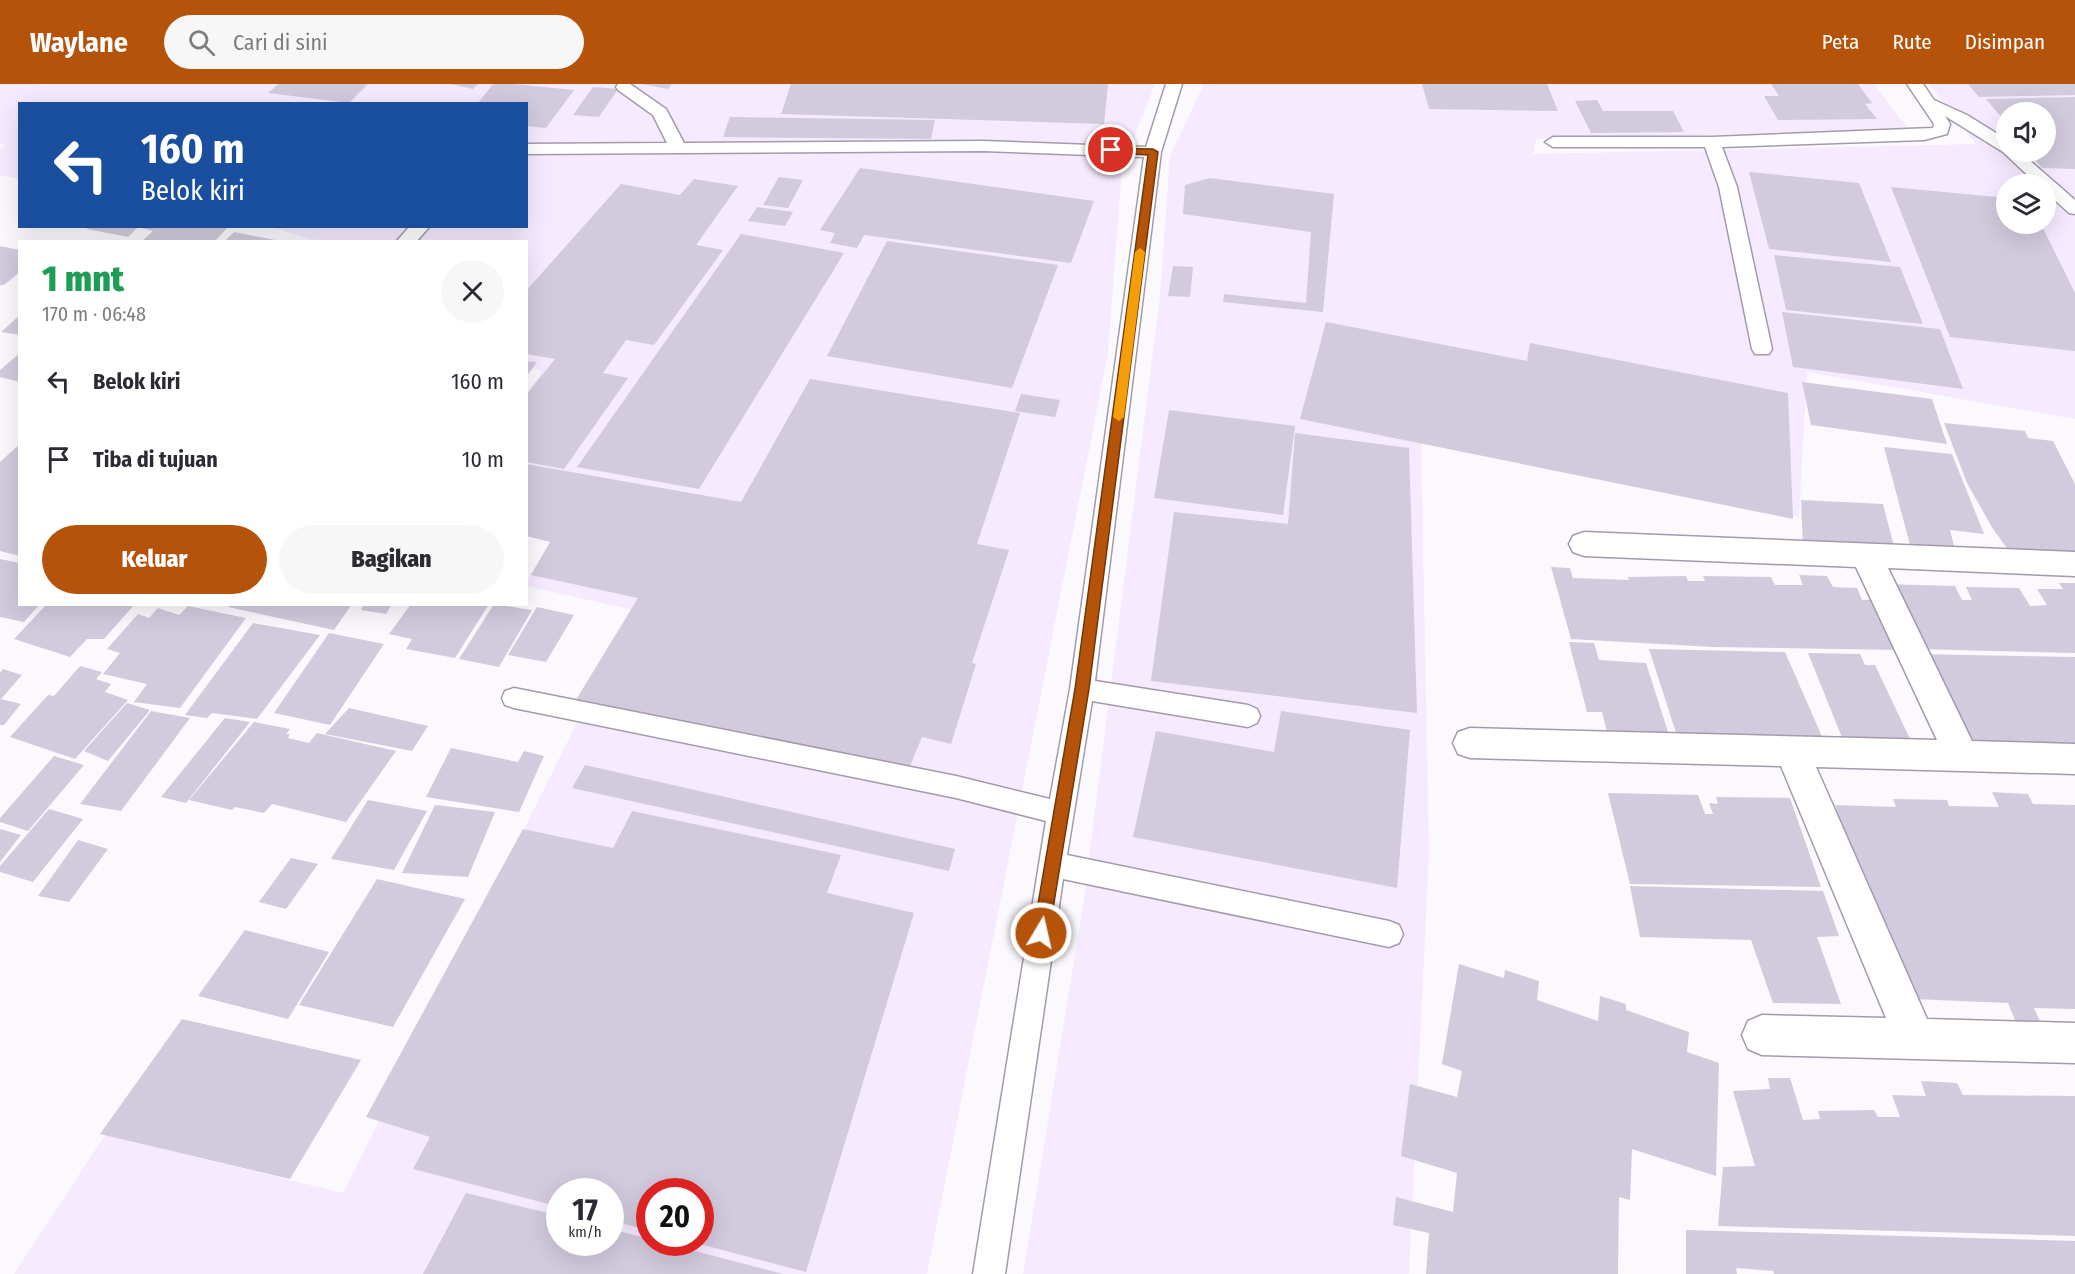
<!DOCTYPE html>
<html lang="id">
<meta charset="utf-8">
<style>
body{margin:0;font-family:"Fira Sans Condensed",sans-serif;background:#f7f7f7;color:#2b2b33;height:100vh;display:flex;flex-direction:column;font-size:22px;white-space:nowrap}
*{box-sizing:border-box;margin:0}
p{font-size:20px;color:#7c7c81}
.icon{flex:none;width:33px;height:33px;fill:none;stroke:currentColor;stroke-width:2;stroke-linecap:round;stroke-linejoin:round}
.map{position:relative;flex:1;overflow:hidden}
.panel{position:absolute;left:18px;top:156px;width:510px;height:366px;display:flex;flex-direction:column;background:#fff;border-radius:0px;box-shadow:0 6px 24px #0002}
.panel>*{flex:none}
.hud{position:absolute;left:18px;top:18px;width:510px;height:126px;border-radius:0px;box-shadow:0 6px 24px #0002;background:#1a4fa0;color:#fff;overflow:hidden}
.buttons{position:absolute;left:1996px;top:18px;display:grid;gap:12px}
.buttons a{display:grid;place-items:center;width:60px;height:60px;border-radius:50%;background:#fff;box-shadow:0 6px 24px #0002;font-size:30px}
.speed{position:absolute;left:546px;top:1094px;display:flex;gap:12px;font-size:30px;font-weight:700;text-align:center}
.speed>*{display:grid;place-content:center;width:78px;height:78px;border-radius:50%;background:#fff;box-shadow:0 6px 24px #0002;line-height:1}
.speed small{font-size:15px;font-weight:400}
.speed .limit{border:9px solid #d22;background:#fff;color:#111}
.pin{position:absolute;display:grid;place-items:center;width:51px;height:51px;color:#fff;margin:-26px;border:3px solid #fff;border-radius:50%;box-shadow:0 2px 6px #0007}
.me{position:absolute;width:66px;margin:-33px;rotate:9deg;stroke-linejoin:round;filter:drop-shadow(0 0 4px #0008)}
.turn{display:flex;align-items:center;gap:21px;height:126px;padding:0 24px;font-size:27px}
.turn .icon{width:78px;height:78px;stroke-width:2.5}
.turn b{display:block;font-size:42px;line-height:51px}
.round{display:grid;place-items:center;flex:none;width:63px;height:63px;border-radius:32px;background:#f7f7f7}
.overview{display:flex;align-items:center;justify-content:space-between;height:102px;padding:0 24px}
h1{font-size:36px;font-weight:800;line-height:45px;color:#1e9e55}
.primary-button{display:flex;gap:12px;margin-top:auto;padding:12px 24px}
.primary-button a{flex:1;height:69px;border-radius:36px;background:#b45309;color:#fff;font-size:24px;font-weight:800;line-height:69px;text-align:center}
.primary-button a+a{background:#f7f7f7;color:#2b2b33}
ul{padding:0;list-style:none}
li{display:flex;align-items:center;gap:18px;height:78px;padding:0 24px}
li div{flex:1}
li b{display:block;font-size:22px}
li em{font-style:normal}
header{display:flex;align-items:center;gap:36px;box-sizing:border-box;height:84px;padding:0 30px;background:#b45309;color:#fff}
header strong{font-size:28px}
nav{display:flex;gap:33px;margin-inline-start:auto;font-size:21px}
.search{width:420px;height:54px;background:#f7f7f7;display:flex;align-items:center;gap:15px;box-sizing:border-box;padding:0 21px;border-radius:33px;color:#7c7c81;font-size:22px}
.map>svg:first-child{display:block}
.built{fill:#f5eaff;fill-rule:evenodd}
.building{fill:#d2cadd}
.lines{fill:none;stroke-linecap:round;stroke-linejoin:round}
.lane-casing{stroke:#a49aac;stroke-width:3}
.street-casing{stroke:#a49aac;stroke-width:3}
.lane{fill:#fff;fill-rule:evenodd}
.street{fill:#fff;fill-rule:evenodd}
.route{fill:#b45309;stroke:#753606;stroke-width:1.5}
.slow{fill:#f59e0b}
</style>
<header>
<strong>Waylane</strong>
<div class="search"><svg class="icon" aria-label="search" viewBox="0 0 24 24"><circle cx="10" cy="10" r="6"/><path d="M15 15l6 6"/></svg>Cari di sini</div>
<nav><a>Peta</a><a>Rute</a><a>Disimpan</a></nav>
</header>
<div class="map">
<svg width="2075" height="1190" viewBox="0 0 2075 1190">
<rect width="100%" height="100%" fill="#fbf9fd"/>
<g class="built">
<path d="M0 0H1155L1122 83 1108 269 927 1190H14L105 1051 343 1109 633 526 527 502V497L551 458 527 451V309L542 287 527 282 526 158 317 157 270 143 526 142V20H20L19 95 0 91V65L6 61 0 60ZM560 1107H610V1158H560ZM650 1107H700V1158H650Z"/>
<path d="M1204 0H1874L1909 46 1536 55 1533 70 1976 60 1929 0H2075V335L1807 288 1799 433 1421 359 1429 768 1409 1190H1023L1083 822 1160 212 1170 72ZM2007 28H2046V68H2007ZM2007 100H2046V140H2007Z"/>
</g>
<g class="building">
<polygon points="278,0 368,0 349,19 268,9"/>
<polygon points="450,0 478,0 473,5"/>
<polygon points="493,0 514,0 574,6 546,44 526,42 526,20 477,20"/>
<polygon points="642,0 672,0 668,5"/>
<polygon points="791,0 1108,0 1104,40 781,30"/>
<polygon points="1422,0 1547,0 1558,27 1429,25"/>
<polygon points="1771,0 1858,0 1872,19 1865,20 1877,35 1778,36 1764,12 1779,12"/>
<polygon points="1968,0 2075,0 2075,11 1979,13"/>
<polygon points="593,3 618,5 599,33 573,31"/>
<polygon points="2075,13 2075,85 2042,84 2029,68 2046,68 2046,28 2007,28 2007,40 1986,15"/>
<polygon points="1597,16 1603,27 1673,27 1684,48 1591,49 1575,17"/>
<polygon points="730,33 935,36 931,55 723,53"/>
<polygon points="860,84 1094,117 1071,179 864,151 857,164 830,159 835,149 820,146"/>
<polygon points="1749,88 1859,99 1891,178 1769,165"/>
<polygon points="779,93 803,96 788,124 763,121"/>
<polygon points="1210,94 1334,110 1323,228 1223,218 1224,210 1306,219 1311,148 1183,130 1185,101"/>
<polygon points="694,95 738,102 696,161 723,166 654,261 626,256 603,289 628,294 564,385 526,378 526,311 555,275 526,270 526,207 621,100 680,111"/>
<polygon points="1891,103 2007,114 2007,140 2041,140 2075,209 2075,267 1950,253"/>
<polygon points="757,123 793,128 785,142 748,137"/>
<polygon points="89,142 229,142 214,158 141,158 153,147 138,143 128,153 87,145"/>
<polygon points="234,148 275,156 274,158 224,158"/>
<polygon points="741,150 844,169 699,405 577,383"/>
<polygon points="887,157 1058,181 1012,304 827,272"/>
<polygon points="0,162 20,166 20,188 4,201 0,201"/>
<polygon points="1774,171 1900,183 1923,240 1786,226"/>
<polygon points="1173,182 1193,183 1190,213 1168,212"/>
<polygon points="1782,228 1940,245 1963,305 1793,283"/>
<polygon points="20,231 20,251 1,248"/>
<polygon points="1326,238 1527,277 1530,259 1788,309 1793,435 1300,335"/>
<polygon points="20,269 20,298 0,293 0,286"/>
<polygon points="526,277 537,278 526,293"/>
<polygon points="810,295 1020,329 977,460 1009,466 972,579 976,580 951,660 922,653 908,687 654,631 650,640 571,624 638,514 531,491 550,458 526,452 526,380 741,418"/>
<polygon points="1802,298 1932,315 1947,360 1811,341"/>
<polygon points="1021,310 1060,316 1055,333 1015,327"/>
<polygon points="1169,326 1295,342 1283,431 1154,414"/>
<polygon points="1944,339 2025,347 2028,354 2053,357 2075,400 2075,475 2012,471 1993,445 1967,399"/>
<polygon points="1295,349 1409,364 1417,629 1151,597 1174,428 1288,440"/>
<polygon points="20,360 20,472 0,467 0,378"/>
<polygon points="1884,363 1952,370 1984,450 1950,446 1957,474 1913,472"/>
<polygon points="1801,416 1883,420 1896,470 1803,465"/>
<polygon points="0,475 20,479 20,520 40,520 24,538 0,533"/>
<polygon points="1551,483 1570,484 1573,494 1629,496 1628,493 1686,492 1688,497 1705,497 1703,492 1771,493 1775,501 1803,501 1799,491 1827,492 1833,503 1857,504 1862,516 1883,515 1901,566 1713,563 1571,555"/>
<polygon points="2059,499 2075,499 2075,569 1915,565 1885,500 1955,502 1962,516 1972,516 1966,503 2019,504 2030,522 2047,521 2037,505 2063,505"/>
<polygon points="47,520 135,520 104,555 87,555 70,573 14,555"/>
<polygon points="230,520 352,520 334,546 228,523"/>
<polygon points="364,520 392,520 386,530 361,526"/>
<polygon points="411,520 489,520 455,574 406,565 412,555 389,550"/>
<polygon points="494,520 532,526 499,583 459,575"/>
<polygon points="188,522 246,534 180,624 134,618 147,600 103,590 120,569 107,565 138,530 149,534 158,524 179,531"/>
<polygon points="537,523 574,531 546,578 508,571"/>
<polygon points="253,539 320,551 257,635 212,629 207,634 185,631"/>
<polygon points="329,549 384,560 330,641 274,629"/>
<polygon points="1569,558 1594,559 1599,576 1646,579 1668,648 1607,648 1602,628 1587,628"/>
<polygon points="1649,565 1785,568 1827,664 1678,655"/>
<polygon points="1808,569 1860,570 1865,581 1875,581 1911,657 1843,656"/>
<polygon points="1915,570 2075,573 2075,664 1958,659"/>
<polygon points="80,582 102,588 96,595 111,600 105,608 128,616 75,675 10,653 48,611 54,612"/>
<polygon points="3,585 22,591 1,615 21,620 4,641 0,641 0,589"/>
<polygon points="127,619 150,626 108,677 84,667"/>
<polygon points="349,624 428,642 412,667 325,650"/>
<polygon points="151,627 190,634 121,727 80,720"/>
<polygon points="1281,627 1410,646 1397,804 1133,753 1156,647 1274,668"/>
<polygon points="225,634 250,638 186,719 161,713"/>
<polygon points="254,638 290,645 286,650 290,650 288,654 309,659 317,649 396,667 346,738 272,720 264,729 235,723 232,726 189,716"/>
<polygon points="451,664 518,678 524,667 544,672 519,728 426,713"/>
<polygon points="54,672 84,681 28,747 0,738 0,734"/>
<polygon points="585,681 955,765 949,787 572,704"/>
<polygon points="1992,708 2028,710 2033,720 2075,721 2075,925 2034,924 2042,942 2017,941 2008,919 1913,915 1888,844 1870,843 1866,809 1835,721 1896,723 1893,715 1947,716 1949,722 1999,723"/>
<polygon points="1608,709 1698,711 1705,730 1713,730 1709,719 1718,720 1716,713 1790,714 1821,803 1630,800"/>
<polygon points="368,716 427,727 394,786 331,775"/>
<polygon points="435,721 495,728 468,793 402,789"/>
<polygon points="49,725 83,735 33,798 0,788 0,782"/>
<polygon points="632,727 841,771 827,809 914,829 806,1188 696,1159 700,1158 700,1107 650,1107 650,1147 610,1136 610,1107 560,1107 560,1123 413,1085 430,1053 366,1033 523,745 613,764"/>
<polygon points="0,745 21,751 0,778"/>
<polygon points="78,756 108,765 69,818 38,812"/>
<polygon points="291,774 318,780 286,825 259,818"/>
<polygon points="377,795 465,815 393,943 299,921"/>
<polygon points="1630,802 1823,807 1839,852 1817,853 1841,920 1773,919 1751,856 1640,853"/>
<polygon points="245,846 329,868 288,935 198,912"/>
<polygon points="1459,880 1504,894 1505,886 1539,897 1537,916 1598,937 1600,912 1626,920 1626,926 1689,948 1687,968 1719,979 1716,1092 1632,1065 1630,1116 1619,1113 1618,1190 1426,1190 1429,1149 1393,1141 1396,1113 1453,1128 1457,1089 1401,1072 1410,1000 1457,1013 1462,987 1442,980"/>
<polygon points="182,935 361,976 290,1095 100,1050"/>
<polygon points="1768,994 1790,994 1803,1036 1820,1035 1818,1027 1874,1026 1878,1033 1900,1033 1892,1011 1926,1012 1921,997 1957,999 1963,1011 2075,1012 2075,1152 1718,1142 1723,1083 1755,1082 1733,1007 1770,1005"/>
<polygon points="466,1109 560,1132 560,1158 610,1158 610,1145 650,1155 650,1158 660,1158 783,1190 423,1190"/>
<polygon points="1686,1146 2075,1157 2075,1190 1774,1190 1773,1187 1736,1184 1737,1190 1686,1190"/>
</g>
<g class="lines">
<g class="lane-casing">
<g id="lane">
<polygon points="618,0 630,0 666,25 684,59 983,57 1146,63 1166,0 1182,0 1161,68 1095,597 1248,621 1257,625 1260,632 1257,639 1248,643 1092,617 1067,771 1389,837 1399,841 1403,850 1399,859 1389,863 1063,795 1005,1190 973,1190 1046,737 956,714 514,624 505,621 502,614 505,607 514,604 956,692 1050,715 1070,605 1144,73 983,67 526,70 526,60 667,59 653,31 618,6 616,3"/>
<polygon points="1907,0 1923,0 1934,16 1967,31 2004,54 2007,56 2007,68 2020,68 2075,116 2075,130 2069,129 2046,108 2046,100 2037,100 2003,68 1945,32 1950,40 1947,50 1924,56 1722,63 1737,103 1772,265 1769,270 1755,270 1752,265 1719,103 1705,63 1553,63 1545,58 1553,53 1712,53 1933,44 1934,40"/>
<polygon points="410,142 430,142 416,158 396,158"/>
</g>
</g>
<g class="street-casing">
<polygon id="street" points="1584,448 2075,468 2075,492 1888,484 1972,657 2075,660 2075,690 1816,683 1927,935 2075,939 2075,979 1762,971 1748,965 1742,951 1748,937 1762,931 1886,934 1781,682 1470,674 1458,670 1453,659 1458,648 1470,644 1937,656 1856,483 1584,472 1573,468 1569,460 1573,452"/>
</g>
<use href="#lane" class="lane"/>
<use href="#street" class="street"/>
</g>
<polygon class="route" points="1107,64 1153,65 1158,68 1089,605 1049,849 1047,854 1041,856 1036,854 1033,849 1075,605 1148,71 1111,69 1106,66"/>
<polygon class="slow" points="1140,164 1145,168 1124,333 1119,337 1113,333 1135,168"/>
</svg>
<div class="buttons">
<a><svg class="icon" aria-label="sound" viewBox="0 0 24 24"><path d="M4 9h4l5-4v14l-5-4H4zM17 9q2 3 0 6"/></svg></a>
<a><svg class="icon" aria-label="layers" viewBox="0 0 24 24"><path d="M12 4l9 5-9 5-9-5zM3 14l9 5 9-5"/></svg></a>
</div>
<div class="speed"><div>17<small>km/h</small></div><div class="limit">20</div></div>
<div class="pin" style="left:1111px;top:66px;background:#d93025"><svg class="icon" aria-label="arrive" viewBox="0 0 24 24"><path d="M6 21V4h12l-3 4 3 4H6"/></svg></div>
<svg class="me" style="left:1041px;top:849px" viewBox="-20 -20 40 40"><circle r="17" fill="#b45309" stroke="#fff" stroke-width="3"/><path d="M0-11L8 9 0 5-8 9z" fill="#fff"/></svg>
<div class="hud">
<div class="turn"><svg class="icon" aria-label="left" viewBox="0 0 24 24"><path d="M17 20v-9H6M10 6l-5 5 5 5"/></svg><div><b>160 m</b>Belok kiri</div></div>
</div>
<section class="panel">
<div class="overview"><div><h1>1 mnt</h1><p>170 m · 06:48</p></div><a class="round"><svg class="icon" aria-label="close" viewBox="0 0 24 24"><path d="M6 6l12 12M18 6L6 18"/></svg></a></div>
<ul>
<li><svg class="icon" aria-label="left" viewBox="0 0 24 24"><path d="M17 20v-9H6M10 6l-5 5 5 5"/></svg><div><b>Belok kiri</b></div><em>160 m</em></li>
<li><svg class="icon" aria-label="arrive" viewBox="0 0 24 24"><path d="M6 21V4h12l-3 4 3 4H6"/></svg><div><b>Tiba di tujuan</b></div><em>10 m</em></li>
</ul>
<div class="primary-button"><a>Keluar</a><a>Bagikan</a></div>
</section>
</div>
